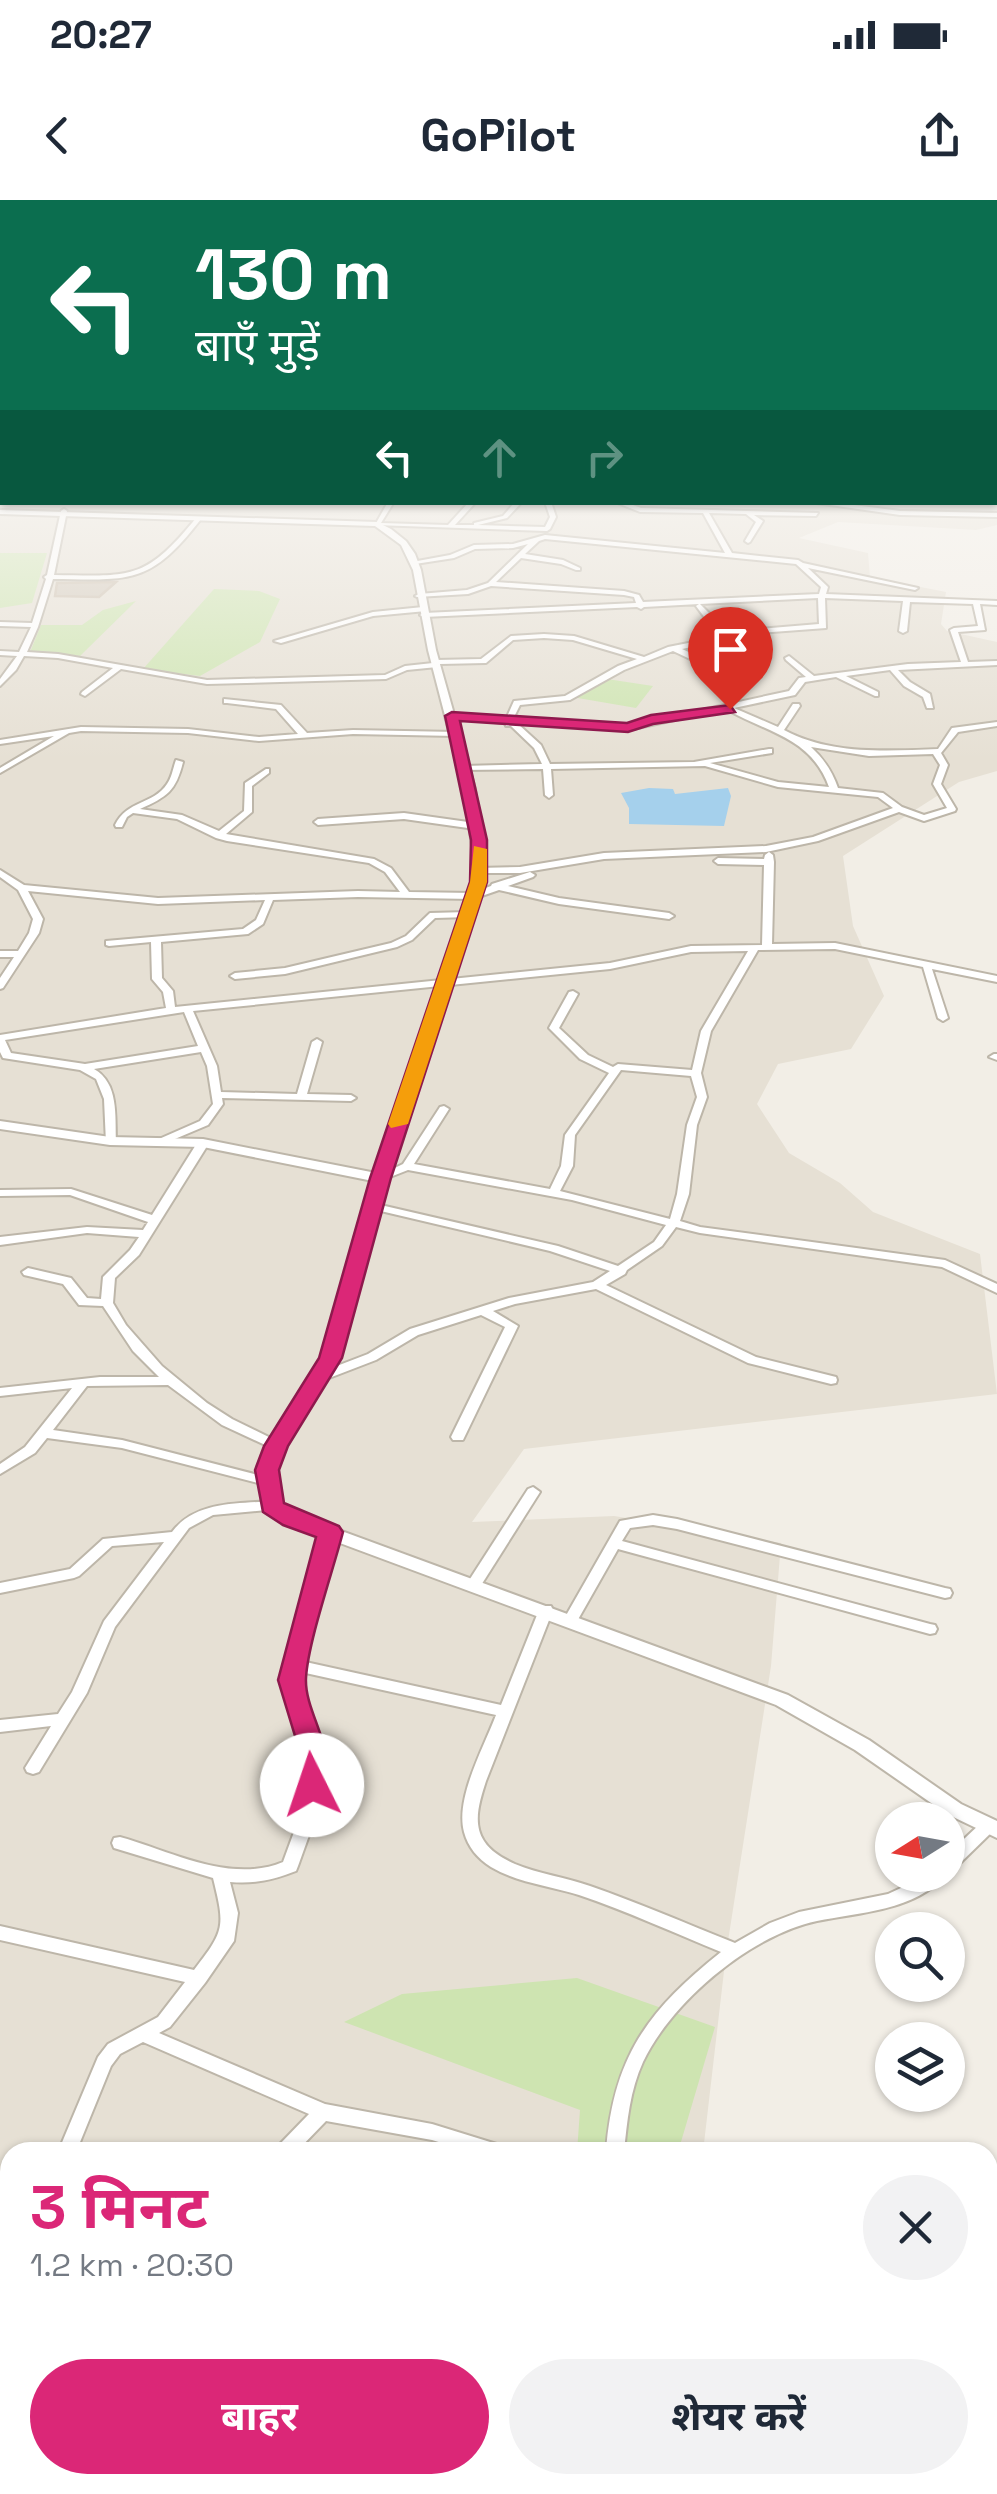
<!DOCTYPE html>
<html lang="hi">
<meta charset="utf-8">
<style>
body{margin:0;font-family:"Space Grotesk","Noto Sans Devanagari",sans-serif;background:#f2f2f3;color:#1f2937;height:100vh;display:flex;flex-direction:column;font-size:38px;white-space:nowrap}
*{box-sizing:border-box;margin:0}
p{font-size:32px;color:#747a83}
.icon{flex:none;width:55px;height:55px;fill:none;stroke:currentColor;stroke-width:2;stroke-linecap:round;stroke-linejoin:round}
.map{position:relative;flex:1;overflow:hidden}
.panel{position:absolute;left:0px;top:1942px;width:998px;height:352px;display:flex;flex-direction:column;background:#fff;border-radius:30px 30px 0 0;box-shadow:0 2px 8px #0004}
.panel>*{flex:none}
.banner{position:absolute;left:0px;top:0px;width:998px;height:305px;box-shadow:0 2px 8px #0004;background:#0b6e4f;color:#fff;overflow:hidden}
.needle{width:65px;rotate:259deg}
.controls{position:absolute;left:875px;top:1602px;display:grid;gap:20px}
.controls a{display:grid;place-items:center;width:90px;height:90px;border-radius:50%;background:#fff;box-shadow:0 2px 8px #0004;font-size:50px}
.pin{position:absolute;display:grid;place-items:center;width:85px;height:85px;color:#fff;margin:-102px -42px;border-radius:50% 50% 50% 0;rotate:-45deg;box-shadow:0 0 10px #0007}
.pin .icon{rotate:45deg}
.me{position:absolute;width:110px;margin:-55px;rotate:356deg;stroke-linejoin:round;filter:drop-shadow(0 0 8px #0008)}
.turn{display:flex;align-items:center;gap:35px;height:210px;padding:0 30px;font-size:45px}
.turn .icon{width:130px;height:130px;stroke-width:2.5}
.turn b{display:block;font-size:70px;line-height:85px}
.lanes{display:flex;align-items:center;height:95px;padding:0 30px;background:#0003;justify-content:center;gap:50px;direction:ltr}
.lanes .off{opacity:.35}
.round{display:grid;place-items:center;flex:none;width:105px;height:105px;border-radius:52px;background:#f2f2f3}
.overview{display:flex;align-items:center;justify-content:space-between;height:170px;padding:0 30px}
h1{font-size:60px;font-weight:700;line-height:75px;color:#db2777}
.button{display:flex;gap:20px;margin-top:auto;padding:20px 30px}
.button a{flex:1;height:115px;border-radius:60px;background:#db2777;color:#fff;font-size:40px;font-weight:700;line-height:115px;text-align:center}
.button a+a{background:#f2f2f3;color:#1f2937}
.status{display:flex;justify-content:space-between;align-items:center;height:70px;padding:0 50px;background:#fff;direction:ltr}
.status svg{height:28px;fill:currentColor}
header{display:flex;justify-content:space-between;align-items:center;height:130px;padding:0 30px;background:#fff;font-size:45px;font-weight:700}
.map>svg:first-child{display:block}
.residential{fill:#e6e0d4}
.green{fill:#cee4b1}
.water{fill:#a5d0ec}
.building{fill:#d3cabc;stroke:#cdc1b0;stroke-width:2.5}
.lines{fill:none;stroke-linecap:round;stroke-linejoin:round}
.minor-casing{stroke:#bdb6a9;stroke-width:4}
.tertiary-casing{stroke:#bdb6a9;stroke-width:4}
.minor{fill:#fff;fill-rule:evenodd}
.tertiary{fill:#fff;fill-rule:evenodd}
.route{fill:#db2777;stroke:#8e194d;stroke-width:2.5}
.slow{fill:#f59e0b}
</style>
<div class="status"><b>20:27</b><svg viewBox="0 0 49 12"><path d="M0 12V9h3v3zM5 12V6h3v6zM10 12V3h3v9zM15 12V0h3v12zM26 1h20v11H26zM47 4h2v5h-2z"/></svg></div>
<header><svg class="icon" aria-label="back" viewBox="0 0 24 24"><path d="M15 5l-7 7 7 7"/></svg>GoPilot<svg class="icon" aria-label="share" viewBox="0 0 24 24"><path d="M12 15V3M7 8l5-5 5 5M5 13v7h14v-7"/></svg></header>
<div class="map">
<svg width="997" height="2294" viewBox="0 0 997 2294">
<rect width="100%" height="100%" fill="#f2eee6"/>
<polygon class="residential" points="0,239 2,302 997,302 997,325 976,330 838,322 799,338 868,353 870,377 946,392 941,424 947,431 997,442 997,571 959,582 843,656 853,726 884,796 851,849 778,864 757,904 789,953 840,983 873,1012 980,1054 997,1194 524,1249 472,1322 614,1316 781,1343 771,1466 726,1754 703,1952 10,1952 10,2285 429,2285 421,2294 0,2294"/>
<g class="green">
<polygon points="0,353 47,353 32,403 0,408"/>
<polygon points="214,389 259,391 280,399 260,442 200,476 143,469"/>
<polygon points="136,401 80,456 30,452 41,425 82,425 103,410"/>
<polygon points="607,479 653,486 636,508 572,497"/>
<polygon points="577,1778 715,1827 678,1952 577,1952 580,1910 344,1822 402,1794"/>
</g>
<polygon class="water" points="649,588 673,589 675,594 728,588 731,596 724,626 629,624 629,608 621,593"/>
<polygon class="building" points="116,382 99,397 55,396 57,383"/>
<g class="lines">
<g class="minor-casing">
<g id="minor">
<rect x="0" y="241" width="2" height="4"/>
<polygon points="388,302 394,302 381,323 448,325 469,302 476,302 455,325 474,325 474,323 503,316 515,302 522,302 507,318 478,325 545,327 550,317 545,302 551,302 556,317 550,329 547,331 375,325"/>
<path d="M615 302H625L641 308 818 313 816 316 754 315 763 321 750 342 748 343 745 341 756 322 746 314 709 313 732 353 798 360 803 363 918 388 915 390 808 368 828 387 826 394 997 401V405L980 404 985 430 958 432 968 462 997 461V465L898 470 910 482 930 494 933 508H927L923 497 904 486 890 470 846 476 878 492V496H875L836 477 805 482 795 495 734 508 778 527 793 504H799L800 506 784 530C831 555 886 551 938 549L952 528 997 522V526L958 532 941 553 948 565 941 584 956 609 955 611 924 621 899 612 818 641 766 652 604 659 520 673H480L475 670 477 668 520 667 604 653 766 646 813 637 893 608 878 597 778 587 705 566 551 569 553 595 549 598 545 595 543 569 460 570V566H463L542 564 534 548 511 526H506L505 523 452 518H449V514L506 519 514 501 565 496 618 466 637 459 573 440 544 438 513 440 486 463 440 464 437 467 407 470 386 479 207 484 121 469 85 496 81 494 82 492 113 468 58 458 24 456 16 470 0 486V479L17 456 0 455V451L19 452 31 427 0 426V422L32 423 46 379 44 377 47 375 61 311 64 309 67 311 54 375C131 376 145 381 196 318L201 319C150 385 131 380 53 379L38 427 27 452 58 454 207 480 385 475 405 466 433 463 436 460 481 459 511 436 544 434 574 436 644 457 668 447 734 434 708 422 696 406 699 404 644 407 641 409 637 407 424 417 420 415 424 413 636 403 634 397 624 395 491 386 468 394 417 397 415 396 419 394 467 390 488 383 528 344 513 348 475 349 454 358 415 364 412 362 450 355 474 345 513 344 545 335 725 353 703 313 640 312ZM545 339 796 364 821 387 819 394 643 402 639 395 624 391 496 382 521 358 561 364 576 370H580V368L563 360 525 354 539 341ZM818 398 819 424 758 429 742 432 714 418 700 404ZM825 398 903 401 899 431 903 433 907 431 910 402 973 404 978 426 954 428 950 430 961 462 908 464 814 476 789 456 785 458 786 460 806 477 799 478 789 491 628 526 527 518 512 521 520 505 570 500 624 470 673 451 716 471H722V467L682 449 758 433 826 428ZM726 509C767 533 811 537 829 587L778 582 710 563 772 553V549H769L694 562 550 564 541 545 518 524 527 522 628 530ZM811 547 869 556 933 554 940 565 933 584 947 608 924 615 902 607 883 593 838 588C832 571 824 559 811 547Z"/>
<polygon points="809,302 831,302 900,311 997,313 997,317 900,315"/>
<polygon points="423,407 427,409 426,411 373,416 281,443 274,441 373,412"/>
<polygon points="224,499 281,505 307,533 353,530 456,532 460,534 456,536 353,534 259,541 188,533 81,531 69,533 0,573 0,568 54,536 0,544 0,540 81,527 188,529 259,537 298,534 276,509 227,503 224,503"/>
<path d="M176 560 183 562C176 591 167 597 140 609L182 615 219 631 244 611 245 583 266 569H269V573L252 586V612L226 634 374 659 391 668 409 692 472 693 491 686 492 684 530 672 535 675 533 677 508 686 559 698 669 713 674 716 669 719 559 704 499 690 473 699 358 697 273 700 263 724 248 734 161 742 162 778 173 791 175 807 610 763 691 746 762 745 764 665 718 664 714 661 718 658 764 659 765 655 769 652 773 655 774 662 772 744 835 743 997 776V782L932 769 948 818 943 821 938 818 923 767 835 749 758 750 711 831 701 873 707 897 697 925 689 994 680 1021 700 1027 945 1060 997 1084V1093L942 1067 700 1033 676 1027 662 1046 627 1070 625 1074 606 1085 756 1157 836 1177 837 1180 836 1183 831 1184 748 1163 596 1089 515 1104 493 1111 518 1126 463 1240H453L451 1237 505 1127 481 1115 418 1135 376 1160 324 1180H316L314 1177 316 1174 368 1154 410 1129 509 1098 593 1082 610 1071 550 1051 368 1008 366 1006 368 1004 372 1003 558 1046 618 1066 654 1042 666 1025 572 1000 408 970 380 981 374 978 403 964 440 907 444 906 449 909 414 964 550 989 561 966 565 935 609 873 580 859 549 828 569 792 573 791 578 794 559 828 588 855 613 867 618 864 692 870 701 831 748 751 691 752 610 769 193 811 217 866 221 892 297 894 312 842 317 839 322 842 307 894 351 895 356 898 351 901 222 898 223 904 208 925 163 944 159 943 157 941 159 939 200 921 213 904 207 866 201 852 94 869C119 883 115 916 116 941L114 943H106L104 899 96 879 80 870 3 858 0 852V835L166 808 163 792 152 779 151 742 109 746 106 745V741L243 729 256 720 265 700 158 704 28 691 43 719 39 733 3 788 0 789V778L14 757H0V751H18L29 733 33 719 18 690 0 677V670L24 685 158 698 358 691 400 692 385 672 369 663 227 641 216 638 177 619 133 613 127 617 122 627H116L115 625C127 600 153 605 167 584 172 577 173 568 176 560ZM184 812 198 846 85 864 11 853 5 840ZM621 870 691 876 697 897 687 925 677 994 670 1019 560 991 573 966 575 935Z"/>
<polygon points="404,613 475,623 479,626 475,629 404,619 318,625 314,622 318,619"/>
<polygon points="467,712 472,715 470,717 435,718 412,740 397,747 285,774 235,779 230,776 235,773 285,768 391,743 406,736 430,713"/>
<polygon points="994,854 997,854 997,860 989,857"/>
<polygon points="203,940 209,943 139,1055 115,1078 113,1103 126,1125 162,1166 207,1203 232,1219 281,1243 283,1246 276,1250 222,1225 168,1185 87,1186 53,1230 122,1240 266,1277 273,1281 266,1285 122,1248 47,1238 35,1253 0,1274 0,1264 25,1247 72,1188 0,1196 0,1188 100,1177 159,1177 133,1151 103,1106 79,1105 63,1084 24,1075 22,1072 28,1068 71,1078 87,1098 101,1099 103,1077 130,1050 139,1037 87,1033 0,1045 0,1037 87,1027 143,1030 148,1022 70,995 0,996 0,990 71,989 152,1015 197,943"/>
<polygon points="533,1287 540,1292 478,1390 468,1390 466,1386 468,1382 528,1289"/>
<path d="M272 1301 277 1303 279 1306 277 1309 213 1315 189 1328 115 1427 87 1493 39 1572 33 1574 27 1572 25 1568 51 1526 0 1532V1520L58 1514 72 1492 104 1421 164 1342 112 1346 79 1376 74 1378 0 1393V1383L70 1369 103 1339 172 1332C195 1301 237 1304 272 1301Z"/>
<polygon points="653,1315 677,1319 945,1388 950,1389 952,1393 950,1397 945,1398 677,1329 653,1325 630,1328 622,1341 930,1424 935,1425 937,1429 935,1433 930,1434 618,1349 576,1423 566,1423 564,1419 620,1321"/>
<path d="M330 1327 335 1329 337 1332 301 1461 501 1505 539 1410 541 1406H551L553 1410 486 1581C480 1600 472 1623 484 1641 491 1652 504 1659 515 1664 539 1674 565 1677 590 1686 639 1703 687 1724 735 1743L770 1723 799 1712 888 1694 916 1681 924 1675H944C919 1710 856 1713 817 1721 751 1735 672 1801 643 1862 630 1890 627 1922 624 1952H606C613 1857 648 1810 721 1752 674 1733 627 1711 579 1695 550 1686 518 1683 491 1667 478 1659 468 1647 464 1632 455 1598 484 1547 496 1515L301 1472 302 1497 322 1562 317 1613 298 1666 296 1671C273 1680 255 1684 230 1682L238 1713 234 1741 205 1783 170 1827 159 1833 325 1904 432 1924 503 1946 506 1952H472L432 1940 326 1921 296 1952H275L278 1946 309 1914 143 1842 120 1854 111 1866 76 1952H58L98 1857 108 1844 158 1817 185 1782 0 1740V1726L194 1770C225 1730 225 1727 213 1678L114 1648 112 1643 114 1638 120 1637C171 1651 230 1684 283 1662L301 1613 306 1562 286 1497V1465L323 1332 325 1329Z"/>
<polygon points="987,1621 993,1623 995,1627 993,1631 954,1669 948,1670 948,1654 981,1623"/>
<rect x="0" y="2002" width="10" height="18"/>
<polygon points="10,2070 10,2106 7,2114 0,2116 0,2080 3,2073"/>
<polygon points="77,2285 98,2285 95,2294 74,2294"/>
<polygon points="511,2285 532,2285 529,2294 508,2294"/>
</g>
</g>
<g class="tertiary-casing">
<polygon id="tertiary" points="0,310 377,322 391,329 406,341 415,354 421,370 436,450 475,589 486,674 369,1035 339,1158 278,1258 274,1281 280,1303 298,1315 788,1495 869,1540 961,1604 997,1621 997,1638 947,1614 855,1550 776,1505 286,1323 266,1310 258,1281 262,1258 323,1158 355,1035 373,981 203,947 110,945 0,929 0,921 110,937 203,939 376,973 476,674 464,589 428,450 413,370 401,345 375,326 0,314"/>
</g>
<use href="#minor" class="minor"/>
<use href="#tertiary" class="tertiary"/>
</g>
<linearGradient id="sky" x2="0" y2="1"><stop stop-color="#8dbfea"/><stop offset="0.43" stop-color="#f9f7f4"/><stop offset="1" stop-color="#f9f7f4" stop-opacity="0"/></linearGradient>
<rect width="997" height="560" fill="url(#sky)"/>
<path class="route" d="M730 505 735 512 653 524 628 532 460 521 487 640V682L391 978 342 1158 288 1246 279 1270 284 1303 339 1326 343 1332C333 1371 308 1442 306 1478 304 1514 342 1556 323 1593H302L295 1536 278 1480 316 1337 283 1325 263 1312 255 1270 264 1246 319 1158 370 978 470 682 471 640 445 516 452 512 627 523 651 515Z"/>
<polygon class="slow" points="474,646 487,649 487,682 408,924 391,928 388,924 470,682"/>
</svg>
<div class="controls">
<a><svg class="needle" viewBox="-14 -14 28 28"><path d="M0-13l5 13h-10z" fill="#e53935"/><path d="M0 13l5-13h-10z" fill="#747a83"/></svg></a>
<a><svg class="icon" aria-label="search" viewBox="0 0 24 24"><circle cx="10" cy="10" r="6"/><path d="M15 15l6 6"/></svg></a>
<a><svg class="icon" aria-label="layers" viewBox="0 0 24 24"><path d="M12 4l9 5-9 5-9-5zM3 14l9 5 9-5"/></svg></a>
</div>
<div class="pin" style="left:730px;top:509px;background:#d93025"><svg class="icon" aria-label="arrive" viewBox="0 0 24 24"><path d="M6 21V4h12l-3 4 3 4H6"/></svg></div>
<svg class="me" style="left:312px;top:1585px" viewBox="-20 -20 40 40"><circle r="19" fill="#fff"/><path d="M0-13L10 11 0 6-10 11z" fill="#db2777"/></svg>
<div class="banner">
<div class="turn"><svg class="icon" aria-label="left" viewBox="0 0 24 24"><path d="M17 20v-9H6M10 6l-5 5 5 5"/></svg><div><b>130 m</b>बाएँ मुड़ें</div></div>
<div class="lanes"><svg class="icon" aria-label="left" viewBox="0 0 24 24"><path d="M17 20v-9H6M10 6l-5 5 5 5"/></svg><svg class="icon off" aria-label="ahead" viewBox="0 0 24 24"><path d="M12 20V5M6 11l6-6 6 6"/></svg><svg class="icon off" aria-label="right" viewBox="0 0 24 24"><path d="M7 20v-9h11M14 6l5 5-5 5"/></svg></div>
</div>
<section class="panel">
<div class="overview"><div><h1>3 मिनट</h1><p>1.2 km · 20:30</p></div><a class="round"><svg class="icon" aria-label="close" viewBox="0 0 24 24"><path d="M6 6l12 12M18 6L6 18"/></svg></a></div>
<div class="button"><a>बाहर</a><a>शेयर करें</a></div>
</section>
</div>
